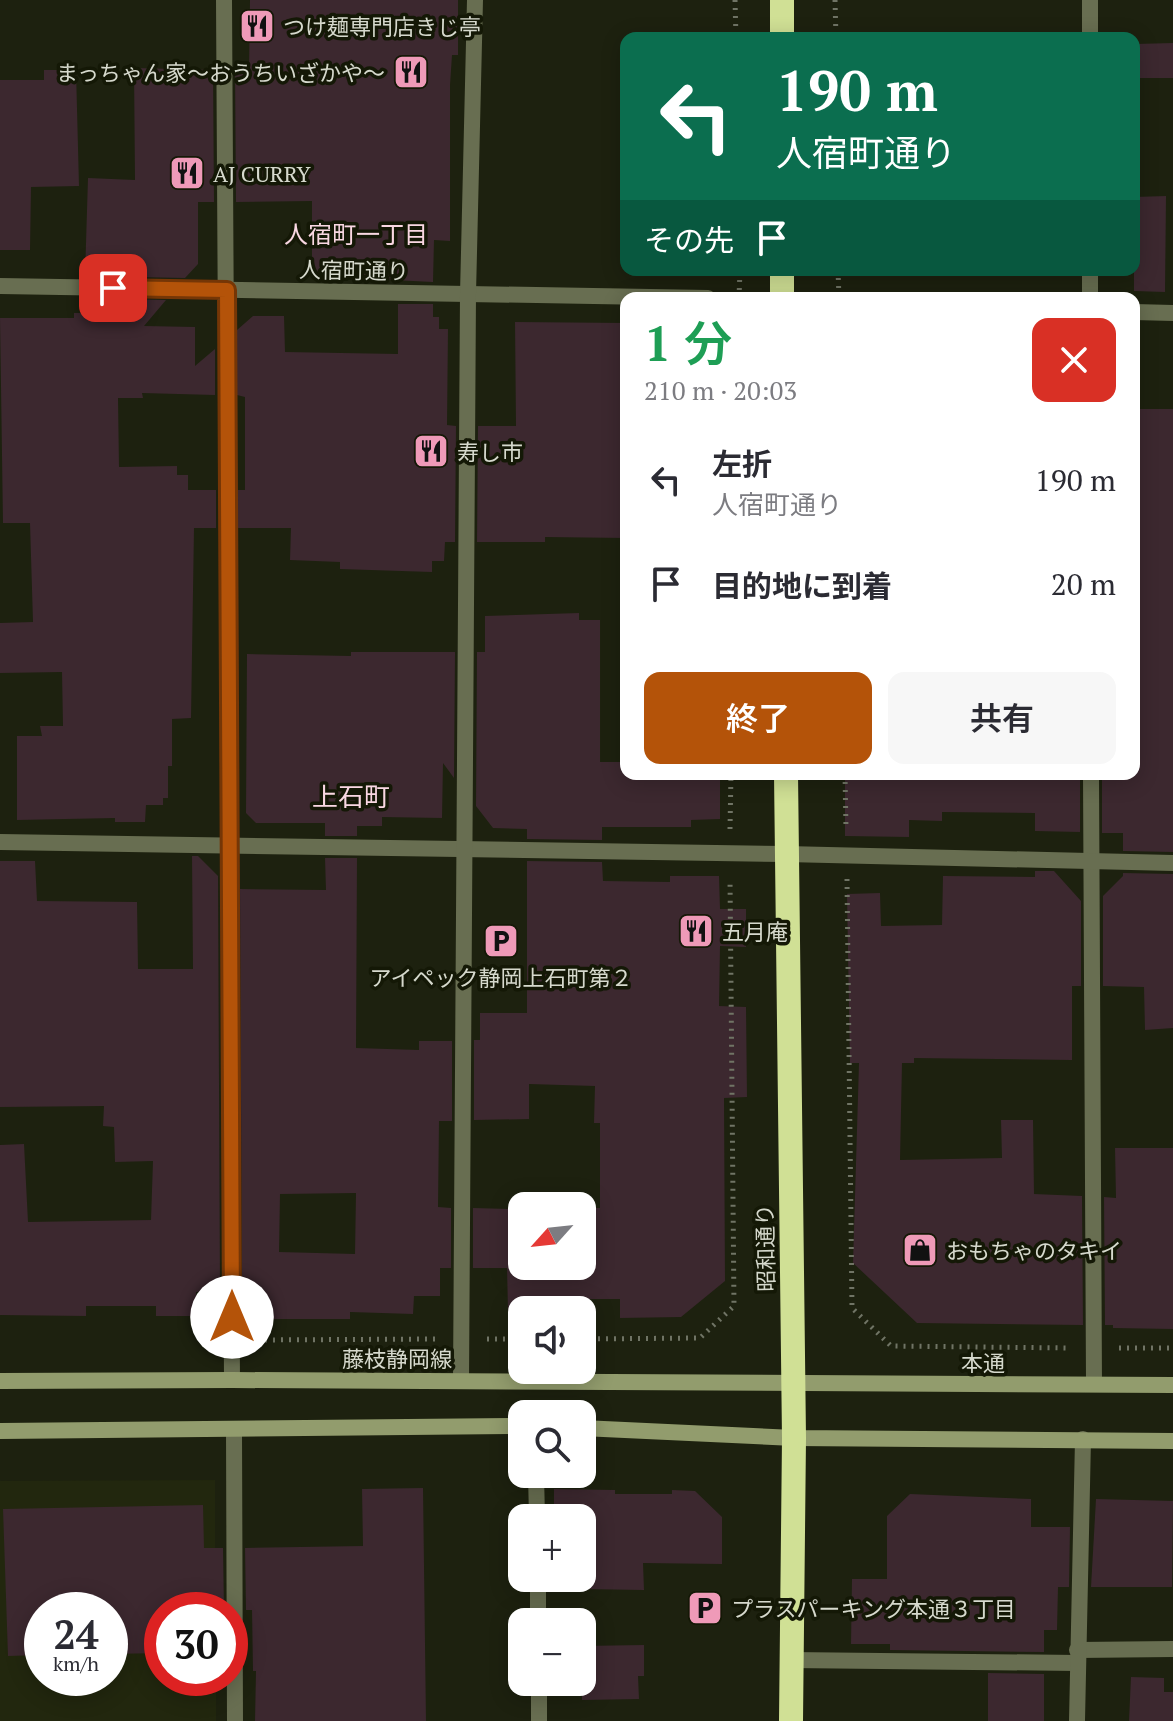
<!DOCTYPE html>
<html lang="ja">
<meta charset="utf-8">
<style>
body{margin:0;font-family:"PT Serif","Noto Sans JP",serif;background:#f7f7f7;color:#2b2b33;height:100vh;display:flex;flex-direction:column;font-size:30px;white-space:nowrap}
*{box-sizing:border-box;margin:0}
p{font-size:26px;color:#7c7c81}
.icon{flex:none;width:44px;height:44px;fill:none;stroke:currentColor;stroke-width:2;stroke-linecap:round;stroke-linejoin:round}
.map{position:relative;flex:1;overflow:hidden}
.sheet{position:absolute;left:620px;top:292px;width:520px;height:488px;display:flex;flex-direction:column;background:#fff;border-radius:16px;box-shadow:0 4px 20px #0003}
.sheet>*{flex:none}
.guide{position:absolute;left:620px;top:32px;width:520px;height:244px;border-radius:16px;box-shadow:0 4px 20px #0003;background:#0b6e4f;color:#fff;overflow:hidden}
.needle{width:52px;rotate:243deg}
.fabs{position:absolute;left:508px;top:1192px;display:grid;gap:16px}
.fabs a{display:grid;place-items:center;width:88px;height:88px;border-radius:16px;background:#fff;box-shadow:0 4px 20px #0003;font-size:40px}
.speed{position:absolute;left:24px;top:1592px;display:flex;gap:16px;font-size:40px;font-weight:700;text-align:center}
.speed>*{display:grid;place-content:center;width:104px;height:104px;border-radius:50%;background:#fff;box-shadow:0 4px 20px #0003;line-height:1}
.speed small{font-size:20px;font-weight:400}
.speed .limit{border:12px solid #d22;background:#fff;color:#111}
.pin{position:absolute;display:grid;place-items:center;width:68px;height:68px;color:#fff;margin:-34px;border-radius:16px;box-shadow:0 4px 12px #0006}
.me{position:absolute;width:88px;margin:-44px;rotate:0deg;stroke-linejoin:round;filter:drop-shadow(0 0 6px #0008)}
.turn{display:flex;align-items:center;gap:28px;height:168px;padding:0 24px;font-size:36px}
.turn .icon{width:104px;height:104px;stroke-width:2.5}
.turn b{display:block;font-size:56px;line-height:68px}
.then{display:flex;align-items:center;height:76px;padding:0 24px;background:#0003;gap:16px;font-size:30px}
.round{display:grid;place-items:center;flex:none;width:84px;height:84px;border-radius:16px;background:#f7f7f7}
.headline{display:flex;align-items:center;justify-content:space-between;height:136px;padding:0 24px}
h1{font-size:48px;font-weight:600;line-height:60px;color:#1e9e55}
.action{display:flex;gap:16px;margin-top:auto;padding:16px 24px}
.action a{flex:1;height:92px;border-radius:16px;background:#b45309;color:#fff;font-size:32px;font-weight:600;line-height:92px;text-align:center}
.action a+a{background:#f7f7f7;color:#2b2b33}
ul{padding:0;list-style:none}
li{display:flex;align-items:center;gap:24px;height:104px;padding:0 24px}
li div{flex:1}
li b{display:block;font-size:30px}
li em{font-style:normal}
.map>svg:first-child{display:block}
.built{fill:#22270e;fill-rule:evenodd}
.building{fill:#3c282f;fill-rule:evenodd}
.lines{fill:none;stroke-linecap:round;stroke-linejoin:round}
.path{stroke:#707465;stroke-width:5;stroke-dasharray:2 6;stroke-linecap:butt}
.street{stroke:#686e51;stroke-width:16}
.secondary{stroke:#929c6d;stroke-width:16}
.highway{stroke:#d0e095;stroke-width:24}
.route-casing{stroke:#753606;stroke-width:20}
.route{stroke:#b45309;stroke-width:14}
.labels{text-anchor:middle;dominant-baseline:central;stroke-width:7;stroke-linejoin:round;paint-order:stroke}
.poi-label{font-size:22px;fill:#d6d9cd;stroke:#141806;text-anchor:start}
.street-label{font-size:22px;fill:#d6d9cd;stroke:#141806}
.neighbourhood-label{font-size:24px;fill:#f9d7e2;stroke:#141806}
.quarter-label{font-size:26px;fill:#f9d7e2;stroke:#141806}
</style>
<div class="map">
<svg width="1173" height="1721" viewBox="0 0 1173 1721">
<rect width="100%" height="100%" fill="#1d210f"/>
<path class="built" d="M215 1480V1610H162V1678H216V1721H0V1481ZM42 1610H110V1678H42Z"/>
<g class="building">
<polygon points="250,0 458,0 458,55 452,55 450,85 450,241 434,240 433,282 312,276 312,201 236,202 235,70 249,70"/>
<polygon points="1173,43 1173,78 1135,78 1135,44"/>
<polygon points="134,68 213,70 214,202 198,202 198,264 185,278 85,276 88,178 135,180"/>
<polygon points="44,70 76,70 79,186 31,187 30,250 0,250 0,80 44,80"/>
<polygon points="1166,196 1165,292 1134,291 1134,197"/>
<polygon points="84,298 166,300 144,326 195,327 195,366 215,349 215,395 142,393 143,398 118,398 119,467 177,466 177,475 188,475 188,490 216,490 216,528 194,528 191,718 172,719 172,766 168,766 168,798 163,798 163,805 146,805 145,822 115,822 115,818 17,820 17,736 42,736 40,726 63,726 62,672 0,673 0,623 33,622 30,523 3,523 0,318 74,318 74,313 83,313"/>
<polygon points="398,304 433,304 433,317 439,317 439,329 448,329 447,425 456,426 455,542 445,542 444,561 432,561 432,572 340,569 340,562 290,560 291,528 238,528 238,490 245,490 245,397 237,395 237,330 253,316 284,316 285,352 398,354"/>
<polygon points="515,322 626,323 626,538 545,537 545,542 477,542 478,426 516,426"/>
<polygon points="1134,409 1173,409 1173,852 1123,851 1123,833 1102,833 1102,774 1134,774"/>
<polygon points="579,613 579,620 600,620 600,762 626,762 626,774 720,774 720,819 691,820 691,827 602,827 602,840 527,839 527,829 493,828 476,806 477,652 485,652 485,616"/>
<polygon points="351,652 455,652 454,778 443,763 442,818 382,817 382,826 357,826 357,836 325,836 325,823 256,823 246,813 247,654 351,656"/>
<polygon points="845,774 1080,774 1080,832 1035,831 1035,813 942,812 942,821 909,820 909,837 845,836"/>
<polygon points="192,856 198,856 218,876 220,1291 196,1292 196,1316 156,1316 156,1306 86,1306 86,1316 0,1315 0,1145 24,1144 28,1222 151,1220 153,1161 115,1162 114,1127 103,1126 104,1106 0,1107 0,861 35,861 37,901 137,902 138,969 193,969"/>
<path d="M325 858H357L356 1048 419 1050V1041H452V1121H439L438 1207 451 1208V1268H440V1296H414L413 1314 350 1312V1319H265L251 1310 252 1289 242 1290 240 889 326 890ZM356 1193 355 1254 279 1252 280 1194Z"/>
<polygon points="527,861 602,862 603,881 670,882 670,876 719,876 720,909 746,909 746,947 720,946 719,1006 746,1007 747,1097 724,1098 725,1281 681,1317 620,1318 620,1299 564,1299 564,1310 508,1310 507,1268 473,1268 473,1208 514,1209 515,1266 582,1266 582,1208 600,1208 600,1123 594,1123 595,1086 529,1084 529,1119 474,1120 474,1040 480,1040 480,1013 527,1013"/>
<polygon points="1035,871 1054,871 1081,901 1081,986 1072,986 1072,1060 914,1058 914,1063 902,1063 900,1160 1002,1158 1001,1120 1033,1120 1034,1194 1082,1196 1083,1325 917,1323 853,1263 859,1063 850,1063 847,894 880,893 881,926 942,925 943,876 1035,877"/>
<polygon points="1123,873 1173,874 1173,1028 1145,1030 1144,987 1103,986 1103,896 1123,876"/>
<polygon points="1115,1148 1173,1148 1173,1329 1113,1328 1113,1325 1105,1325 1104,1197 1116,1198"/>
<polygon points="423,1488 426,1721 255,1721 256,1671 253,1671 252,1610 246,1610 245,1548 363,1546 362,1489"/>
<polygon points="554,1489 615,1490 615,1494 672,1494 672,1490 695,1491 722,1517 722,1564 643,1563 644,1590 582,1589 582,1518 554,1518"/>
<polygon points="910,1494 1031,1499 1031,1527 1070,1527 1069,1587 1058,1587 1057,1630 1044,1630 1044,1652 890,1650 890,1644 851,1644 852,1579 887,1579 887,1516"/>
<polygon points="1096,1499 1173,1501 1172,1587 1091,1587"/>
<polygon points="203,1505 204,1548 223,1548 224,1610 162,1610 162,1653 110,1654 110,1610 42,1610 42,1655 8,1656 3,1509"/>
<polygon points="644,1645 644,1676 638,1676 639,1699 582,1700 582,1646"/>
<polygon points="988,1673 1044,1674 1044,1721 988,1721"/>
<polygon points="1131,1677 1164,1678 1164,1692 1173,1692 1173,1721 1129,1721"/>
</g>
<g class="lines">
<g class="path">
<polyline points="735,0 736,38"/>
<polyline points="835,0 836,38"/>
<polyline points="838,270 839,298"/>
<polyline points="739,298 740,270"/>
<polyline points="845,774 846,829"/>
<polyline points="730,829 731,774"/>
<polyline points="847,879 852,1308 891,1346 1069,1348"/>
<polyline points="487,1339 522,1339"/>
<polyline points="582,1339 700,1338 734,1306 730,879"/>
<polyline points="257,1340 437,1339"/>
<polyline points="1119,1348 1173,1348"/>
</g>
<g class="street">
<polyline points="224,0 232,1380"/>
<polyline points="1090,38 1090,0"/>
<polyline points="0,286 708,298"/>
<polyline points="1090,298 1090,270"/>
<polyline points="1134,312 1173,313"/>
<polyline points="1091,774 1094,1384"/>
<polyline points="0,842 786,854 1173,863"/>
<polyline points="461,1381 468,294 475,0"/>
<polyline points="234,1431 235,1721"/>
<polyline points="536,1474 537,1518"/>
<polyline points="538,1578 538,1622"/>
<polyline points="1077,1650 1173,1649"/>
<polyline points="790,1660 1077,1663"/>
<polyline points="539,1682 539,1721"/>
<polyline points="1077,1721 1083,1439"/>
</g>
<g class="secondary">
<polyline points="0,1381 232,1380 1173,1385"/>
<polyline points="582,1428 794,1438 1173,1441"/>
<polyline points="0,1431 522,1426"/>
</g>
<g class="highway">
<polyline points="782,0 782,38"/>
<polyline points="782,270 782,298"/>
<polyline points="786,774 794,1438 791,1721"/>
</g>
</g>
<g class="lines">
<g class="route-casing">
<polyline id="route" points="113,288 227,290 232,1317"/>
</g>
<use href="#route" class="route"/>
</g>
<defs>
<g id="restaurant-square" transform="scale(1.8)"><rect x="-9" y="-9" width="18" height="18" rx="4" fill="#ef9ab8" stroke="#141806"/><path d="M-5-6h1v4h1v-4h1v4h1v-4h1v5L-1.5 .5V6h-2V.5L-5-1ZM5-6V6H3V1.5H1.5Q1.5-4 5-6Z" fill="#111"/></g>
<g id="parking-square" transform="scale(1.8)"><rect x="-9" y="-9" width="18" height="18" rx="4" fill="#ef9ab8" stroke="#141806"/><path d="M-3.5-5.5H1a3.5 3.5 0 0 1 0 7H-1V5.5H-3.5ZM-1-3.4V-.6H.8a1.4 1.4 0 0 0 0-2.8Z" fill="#111"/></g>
<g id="shop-square" transform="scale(1.8)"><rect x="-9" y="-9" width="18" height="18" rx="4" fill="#ef9ab8" stroke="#141806"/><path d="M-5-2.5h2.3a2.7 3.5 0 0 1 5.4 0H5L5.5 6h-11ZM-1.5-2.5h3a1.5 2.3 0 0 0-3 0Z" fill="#111"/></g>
</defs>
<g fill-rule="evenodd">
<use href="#restaurant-square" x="257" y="26"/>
<use href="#restaurant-square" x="411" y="72"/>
<use href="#restaurant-square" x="187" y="173"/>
<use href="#restaurant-square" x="431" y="451"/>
<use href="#restaurant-square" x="696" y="931"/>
<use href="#parking-square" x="501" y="941"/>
<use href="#shop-square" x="920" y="1250"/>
<use href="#parking-square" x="705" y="1608"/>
</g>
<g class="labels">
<g class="poi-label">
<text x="283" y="26">つけ麺専門店きじ亭</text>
<text x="385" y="72" text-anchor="end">まっちゃん家〜おうちいざかや〜</text>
<text x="213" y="173">AJ CURRY</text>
<text x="457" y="451">寿し市</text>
<text x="722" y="931">五月庵</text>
<text x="501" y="977" text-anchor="middle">アイペック静岡上石町第２</text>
<text x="946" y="1250">おもちゃのタキイ</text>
<text x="731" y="1608">プラスパーキング本通３丁目</text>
</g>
<g class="street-label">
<text transform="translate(354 270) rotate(1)">人宿町通り</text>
<text transform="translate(765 1248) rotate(-91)">昭和通り</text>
<text x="397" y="1358">藤枝静岡線</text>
<text x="983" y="1362">本通</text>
</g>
<g class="neighbourhood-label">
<text x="356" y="234">人宿町一丁目</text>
</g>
<g class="quarter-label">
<text x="351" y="796">上石町</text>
</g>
</g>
</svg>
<div class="fabs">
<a><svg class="needle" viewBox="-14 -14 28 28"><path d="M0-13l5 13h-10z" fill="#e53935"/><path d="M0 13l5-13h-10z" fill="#7c7c81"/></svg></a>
<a><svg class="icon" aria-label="sound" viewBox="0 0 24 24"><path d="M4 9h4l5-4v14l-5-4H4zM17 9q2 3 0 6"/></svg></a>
<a><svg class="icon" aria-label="search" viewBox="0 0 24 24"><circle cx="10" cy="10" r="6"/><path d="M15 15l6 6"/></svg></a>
<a>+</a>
<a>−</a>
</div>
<div class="speed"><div>24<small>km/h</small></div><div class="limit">30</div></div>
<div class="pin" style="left:113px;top:288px;background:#d93025"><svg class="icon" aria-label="arrive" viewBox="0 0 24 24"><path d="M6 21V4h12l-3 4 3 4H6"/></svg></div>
<svg class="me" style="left:232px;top:1317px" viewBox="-20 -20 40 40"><circle r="19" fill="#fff"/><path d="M0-13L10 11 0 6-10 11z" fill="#b45309"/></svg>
<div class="guide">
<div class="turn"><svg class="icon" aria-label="left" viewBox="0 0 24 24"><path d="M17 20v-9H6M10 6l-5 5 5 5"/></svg><div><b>190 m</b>人宿町通り</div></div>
<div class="then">その先<svg class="icon" aria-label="arrive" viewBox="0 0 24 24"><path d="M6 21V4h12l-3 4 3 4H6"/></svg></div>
</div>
<section class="sheet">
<div class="headline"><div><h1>1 分</h1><p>210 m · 20:03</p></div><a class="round" style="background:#d93025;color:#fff"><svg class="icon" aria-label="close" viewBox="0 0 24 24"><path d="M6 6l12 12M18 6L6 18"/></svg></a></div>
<ul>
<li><svg class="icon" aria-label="left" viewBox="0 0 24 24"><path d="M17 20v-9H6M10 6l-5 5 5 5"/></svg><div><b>左折</b><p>人宿町通り</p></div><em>190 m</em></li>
<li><svg class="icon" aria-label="arrive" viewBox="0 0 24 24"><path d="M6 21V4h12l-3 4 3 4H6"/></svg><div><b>目的地に到着</b></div><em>20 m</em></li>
</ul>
<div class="action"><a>終了</a><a>共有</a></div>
</section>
</div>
